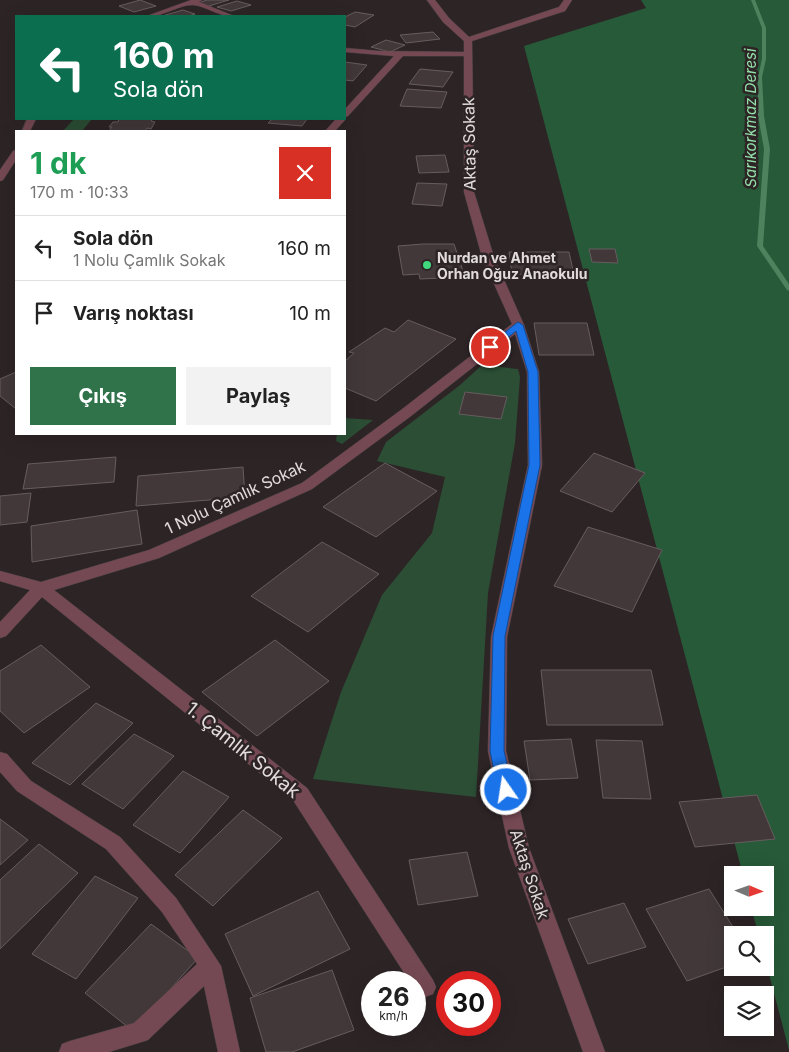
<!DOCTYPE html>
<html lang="tr">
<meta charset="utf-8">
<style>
body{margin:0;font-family:Inter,sans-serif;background:#f2f2f2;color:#222;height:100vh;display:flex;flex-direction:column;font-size:19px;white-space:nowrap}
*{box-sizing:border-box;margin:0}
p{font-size:16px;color:#767676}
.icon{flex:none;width:28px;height:28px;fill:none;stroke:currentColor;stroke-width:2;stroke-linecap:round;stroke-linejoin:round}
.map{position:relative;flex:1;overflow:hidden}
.sheet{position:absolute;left:15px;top:130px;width:331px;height:305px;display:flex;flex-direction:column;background:#fff;border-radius:0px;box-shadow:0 5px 20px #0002}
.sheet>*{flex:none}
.top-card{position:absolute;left:15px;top:15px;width:331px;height:105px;border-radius:0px;box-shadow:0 5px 20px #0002;background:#0b6e4f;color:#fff;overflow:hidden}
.needle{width:32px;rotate:92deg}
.tools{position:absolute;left:724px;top:866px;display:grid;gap:10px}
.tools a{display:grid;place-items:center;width:50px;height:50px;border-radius:0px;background:#fff;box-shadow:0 5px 20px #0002;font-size:25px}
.speed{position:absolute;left:361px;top:971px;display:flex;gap:10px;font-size:25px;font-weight:700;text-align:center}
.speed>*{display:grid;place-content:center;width:65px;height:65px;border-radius:50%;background:#fff;box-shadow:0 5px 20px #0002;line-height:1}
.speed small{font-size:12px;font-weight:400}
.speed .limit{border:8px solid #d22;background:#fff;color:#111}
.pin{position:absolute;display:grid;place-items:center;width:42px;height:42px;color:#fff;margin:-21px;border:2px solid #fff;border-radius:50%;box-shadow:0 1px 5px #0007}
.me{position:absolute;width:55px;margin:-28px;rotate:347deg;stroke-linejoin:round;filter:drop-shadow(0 0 4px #0008)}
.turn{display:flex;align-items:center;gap:18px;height:105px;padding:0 15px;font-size:22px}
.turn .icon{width:65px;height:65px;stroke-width:2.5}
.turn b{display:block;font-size:35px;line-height:42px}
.round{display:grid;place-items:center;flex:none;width:52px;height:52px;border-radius:0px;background:#f2f2f2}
.summary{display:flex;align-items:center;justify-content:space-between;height:85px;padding:0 15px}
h1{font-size:30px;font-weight:700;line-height:38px;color:#1e9e55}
.cta{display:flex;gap:10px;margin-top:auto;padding:10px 15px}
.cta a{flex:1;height:58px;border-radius:0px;background:#30734b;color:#fff;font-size:20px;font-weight:700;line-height:58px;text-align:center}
.cta a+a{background:#f2f2f2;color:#222}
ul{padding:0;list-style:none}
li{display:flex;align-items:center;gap:15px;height:65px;padding:0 15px;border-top:1px solid #e0e0e0}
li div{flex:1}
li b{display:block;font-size:19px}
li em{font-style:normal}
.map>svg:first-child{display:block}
.green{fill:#2b4e35}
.forest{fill:#275a38}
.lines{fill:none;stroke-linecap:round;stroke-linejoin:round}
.stream{fill:#4e815d;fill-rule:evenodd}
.building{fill:#42383a;stroke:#675c5e}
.minor-casing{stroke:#4a4143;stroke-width:1}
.minor{fill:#754953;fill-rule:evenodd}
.route{fill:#1a73e8;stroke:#114b97}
.poi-dot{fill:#40d77d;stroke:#2d2426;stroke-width:2}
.labels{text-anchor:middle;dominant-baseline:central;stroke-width:5;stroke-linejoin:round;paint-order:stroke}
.far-poi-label{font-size:14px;font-weight:bold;fill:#e2dcdd;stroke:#2d2426;text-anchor:start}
.far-water-label{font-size:15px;font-style:italic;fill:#93e0a9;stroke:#2d2426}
.street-label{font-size:16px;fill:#e2dcdd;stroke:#2d2426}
.near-street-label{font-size:19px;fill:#e2dcdd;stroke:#2d2426}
</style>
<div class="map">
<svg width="789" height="1052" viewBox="0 0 789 1052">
<rect width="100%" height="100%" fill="#2d2426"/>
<g class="green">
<polygon points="74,119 92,119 82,131 63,131"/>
<polygon points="482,365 518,369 520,377 515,443 488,593 476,797 313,779 341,692 382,595 432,533 445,477 377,461 386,442 460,385"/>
<polygon points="345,418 373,420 342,444 336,441 337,434 345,434"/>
</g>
<polygon class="forest" points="641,0 789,0 789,1050 765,959 765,935 759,935 751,908 765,908 765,875 743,875 524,46 646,8"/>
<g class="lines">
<polygon class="stream" points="751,0 755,0 766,28 766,59 762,77 764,116 770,149 763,246 789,284 789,291 787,290 757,246 764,149 758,116 758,77 762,59 762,28"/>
</g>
<g class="building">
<polygon points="140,0 156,6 134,12 119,6"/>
<polygon points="207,0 229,0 209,6 198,3"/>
<polygon points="237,1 251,5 231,11 217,7"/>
<polygon points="183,10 195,14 188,16 162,16"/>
<polygon points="355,12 374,15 355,27 345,25 345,17"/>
<polygon points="433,32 440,39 406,43 400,35"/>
<polygon points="386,40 405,45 390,52 371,47"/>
<polygon points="345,62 367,65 353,81 345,80"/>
<polygon points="420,69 453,72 443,87 409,84"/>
<polygon points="407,89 447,92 441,108 400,106"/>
<polygon points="119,119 153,119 151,121 155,122 151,129 147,128 145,131 109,131 112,127 109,127 113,122 118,122"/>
<polygon points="272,119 307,119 302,126 268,123"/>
<polygon points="445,155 449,172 419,173 416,156"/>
<polygon points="417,183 447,184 442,206 412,204"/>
<polygon points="423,244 454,244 465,277 420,279 419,274 403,275 398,246"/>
<polygon points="589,249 615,249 618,263 592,262"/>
<polygon points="509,252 569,252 574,275 512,274"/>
<polygon points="408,320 456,339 376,401 345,388 345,361 354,353 349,352 385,328 394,332"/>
<polygon points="534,323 587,323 594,355 539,355"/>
<polygon points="16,372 16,409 0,396 0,379"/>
<polygon points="465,392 507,397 501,419 459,414"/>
<polygon points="594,453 645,473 612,512 560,491"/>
<polygon points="116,457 114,482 23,489 28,464"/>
<polygon points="385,463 437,491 376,537 323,507"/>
<polygon points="243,467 245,497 136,506 138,476"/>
<polygon points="31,493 27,522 0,525 0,496"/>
<polygon points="137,510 142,544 32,562 31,526"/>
<polygon points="588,527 662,550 632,612 554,586"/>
<polygon points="322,542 379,574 308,632 251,596"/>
<polygon points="275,640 329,681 257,736 202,692"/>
<polygon points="41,645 90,687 24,733 0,711 0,671"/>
<polygon points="541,670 651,670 663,725 547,725"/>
<polygon points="96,703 133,723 70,785 32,763"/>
<polygon points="134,734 174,756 123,809 82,784"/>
<polygon points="571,739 578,778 530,780 524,741"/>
<polygon points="596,740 642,741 651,799 603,798"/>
<polygon points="183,771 229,797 180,853 133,825"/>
<polygon points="757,795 775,839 695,847 679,802"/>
<polygon points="243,810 282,838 213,906 175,875"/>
<polygon points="0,819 28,840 0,865"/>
<polygon points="39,844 78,873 0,949 0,880"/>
<polygon points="467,852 478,896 418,905 409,860"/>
<polygon points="95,876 138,898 76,979 32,954"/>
<polygon points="709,889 738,935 732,935 732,965 687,981 646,909"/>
<polygon points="318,891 350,949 253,996 225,934"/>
<polygon points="624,903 646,947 588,964 568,919"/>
<polygon points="151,924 198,958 133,1031 85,993"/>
<polygon points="332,970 354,1030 292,1052 266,1052 250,998"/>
</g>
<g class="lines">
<g class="minor-casing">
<g id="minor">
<path d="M202 0 199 2 234 16C218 17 207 6 193 5 180 4 164 17 147 16L191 0Z"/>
<path d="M427 0H435L449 18 469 37 559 7 564 0H572L565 11 472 41 474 192 494 257 524 325 539 372 542 465 507 637 506 751 529 848 605 1052H583L509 848 488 751 491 637 528 465 527 372 515 334 411 416 312 489 159 558 54 590 307 788 433 980 436 987 433 994 425 997C416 994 415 992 415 982H410L293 800 42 597 6 636 0 638V622L30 590 0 581V571L41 582 149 550 302 483 401 410 512 324 482 257 464 192V56H403L348 116 345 117V109L394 56 345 52V48L379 51 464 52V41L443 22Z"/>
<polygon points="345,118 346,119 344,121 335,131 325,131 336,119"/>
<polygon points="27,119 36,119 30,131 22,131"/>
<polygon points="16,150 16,160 3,180 0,181 0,170 13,151"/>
<polygon points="0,752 7,754 31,781 120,837 176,898 221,966 240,1052 218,1052 204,986 148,1040 109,1052 59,1052 62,1044 70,1041 134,1023 197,964 162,912 106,849 17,791 0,772"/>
</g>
</g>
<use href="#minor" class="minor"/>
</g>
<polygon class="route" points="518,322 523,325 538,372 540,465 505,636 504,751 513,790 511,794 506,796 500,794 498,790 490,751 493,636 529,465 528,372 516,331 494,349 487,349 486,347"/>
<circle class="poi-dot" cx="427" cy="265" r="5"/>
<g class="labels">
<g class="far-poi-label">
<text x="437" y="257">Nurdan ve Ahmet<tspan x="437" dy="16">Orhan Oğuz Anaokulu</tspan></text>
</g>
<g class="far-water-label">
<text transform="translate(750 118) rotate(-90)">Sarıkorkmaz Deresi</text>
</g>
<g class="street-label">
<text transform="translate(469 144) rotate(-91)">Aktaş Sokak</text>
<text transform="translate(235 497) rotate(-25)">1 Nolu Çamlık Sokak</text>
<text transform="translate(530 874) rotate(72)">Aktaş Sokak</text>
</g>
<g class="near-street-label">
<text transform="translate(243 750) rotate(39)">1. Çamlık Sokak</text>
</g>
</g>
</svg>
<div class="tools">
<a><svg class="needle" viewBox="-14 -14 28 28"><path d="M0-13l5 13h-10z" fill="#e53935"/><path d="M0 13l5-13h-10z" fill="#767676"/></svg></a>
<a><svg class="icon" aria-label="search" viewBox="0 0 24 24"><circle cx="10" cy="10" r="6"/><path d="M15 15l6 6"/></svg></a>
<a><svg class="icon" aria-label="layers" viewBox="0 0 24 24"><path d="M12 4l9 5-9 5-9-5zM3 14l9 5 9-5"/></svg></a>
</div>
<div class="speed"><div>26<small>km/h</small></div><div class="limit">30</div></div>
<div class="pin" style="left:490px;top:347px;background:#d93025"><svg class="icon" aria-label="arrive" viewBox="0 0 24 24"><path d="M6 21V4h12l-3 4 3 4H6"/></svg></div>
<svg class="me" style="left:506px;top:790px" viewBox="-20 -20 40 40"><circle r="17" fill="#1a73e8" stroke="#fff" stroke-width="3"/><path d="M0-11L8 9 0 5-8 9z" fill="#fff"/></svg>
<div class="top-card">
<div class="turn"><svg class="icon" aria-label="left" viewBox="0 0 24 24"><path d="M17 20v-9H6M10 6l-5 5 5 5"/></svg><div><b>160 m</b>Sola dön</div></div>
</div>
<section class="sheet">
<div class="summary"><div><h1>1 dk</h1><p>170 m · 10:33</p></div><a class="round" style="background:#d93025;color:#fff"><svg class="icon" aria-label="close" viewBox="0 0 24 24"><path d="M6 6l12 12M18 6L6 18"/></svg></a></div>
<ul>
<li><svg class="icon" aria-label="left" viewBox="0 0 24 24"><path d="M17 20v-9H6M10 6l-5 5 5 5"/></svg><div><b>Sola dön</b><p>1 Nolu Çamlık Sokak</p></div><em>160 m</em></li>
<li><svg class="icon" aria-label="arrive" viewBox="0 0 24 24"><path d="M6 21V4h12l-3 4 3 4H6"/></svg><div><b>Varış noktası</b></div><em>10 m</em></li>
</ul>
<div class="cta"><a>Çıkış</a><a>Paylaş</a></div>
</section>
</div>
